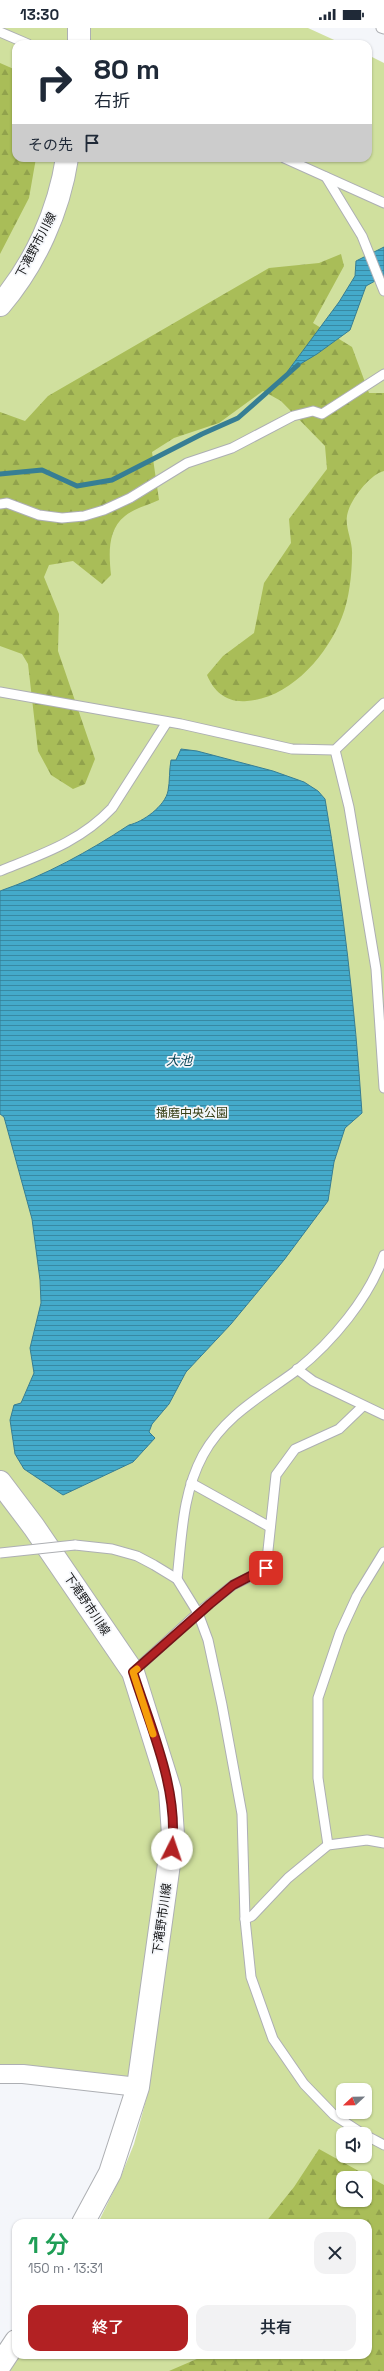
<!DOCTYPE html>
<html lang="ja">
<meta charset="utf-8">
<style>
body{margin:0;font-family:"Space Grotesk","Noto Sans JP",sans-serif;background:#f2f2f3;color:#1f2937;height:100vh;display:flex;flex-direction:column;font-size:15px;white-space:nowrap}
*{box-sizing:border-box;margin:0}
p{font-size:13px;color:#747a83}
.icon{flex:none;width:22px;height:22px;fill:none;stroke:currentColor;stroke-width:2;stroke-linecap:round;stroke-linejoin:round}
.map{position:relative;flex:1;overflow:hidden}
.drawer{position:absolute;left:12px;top:2191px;width:360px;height:140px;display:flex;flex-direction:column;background:#fff;border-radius:12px;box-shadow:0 1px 3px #0004}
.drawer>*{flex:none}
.banner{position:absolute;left:12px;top:12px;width:360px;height:122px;border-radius:12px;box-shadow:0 1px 3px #0004;background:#fff;color:#1f2937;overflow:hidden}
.needle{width:26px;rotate:248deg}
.buttons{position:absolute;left:336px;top:2055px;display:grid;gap:8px}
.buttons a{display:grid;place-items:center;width:36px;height:36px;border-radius:8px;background:#fff;box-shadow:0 1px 3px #0004;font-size:20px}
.pin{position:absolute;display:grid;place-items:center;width:34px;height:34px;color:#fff;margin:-17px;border-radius:8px;box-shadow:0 2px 6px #0006}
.me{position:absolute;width:44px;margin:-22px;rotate:4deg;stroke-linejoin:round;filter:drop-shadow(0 0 3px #0008)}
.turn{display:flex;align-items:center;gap:14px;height:84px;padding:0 16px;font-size:18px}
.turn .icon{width:52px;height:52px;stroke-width:2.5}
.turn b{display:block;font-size:28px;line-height:34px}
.then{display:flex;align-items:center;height:38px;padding:0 16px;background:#0003;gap:8px;font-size:15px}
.round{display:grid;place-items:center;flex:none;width:42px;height:42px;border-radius:12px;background:#f2f2f3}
.summary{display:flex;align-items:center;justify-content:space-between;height:68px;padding:0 16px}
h1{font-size:24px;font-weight:600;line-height:30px;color:#1e9e55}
.button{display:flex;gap:8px;margin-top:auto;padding:8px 16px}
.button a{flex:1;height:46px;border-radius:12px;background:#b22123;color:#fff;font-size:16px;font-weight:600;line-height:46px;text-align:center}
.button a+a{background:#f2f2f3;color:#1f2937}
.status{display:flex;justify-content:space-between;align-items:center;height:28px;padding:0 20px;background:#fff;direction:ltr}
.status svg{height:11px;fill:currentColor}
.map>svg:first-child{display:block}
.green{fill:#d0e09e;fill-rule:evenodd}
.forest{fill:url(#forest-firs);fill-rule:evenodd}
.water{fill:url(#water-rules);stroke:#367e94}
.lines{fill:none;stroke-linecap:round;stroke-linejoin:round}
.stream{stroke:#367e94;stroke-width:5}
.service-casing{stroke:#adafb3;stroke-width:11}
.minor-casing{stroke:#adafb3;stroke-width:20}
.secondary-casing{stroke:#adafb3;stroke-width:24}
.service{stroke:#fff;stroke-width:9}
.minor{stroke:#fff;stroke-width:18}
.secondary{stroke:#fff;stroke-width:22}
.service-bridge-casing{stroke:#adafb3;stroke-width:11;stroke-linecap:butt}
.service-bridge{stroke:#fff;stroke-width:9}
.route-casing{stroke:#741517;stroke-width:10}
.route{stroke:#b22123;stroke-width:7}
.slow{stroke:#f59e0b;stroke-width:7}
.labels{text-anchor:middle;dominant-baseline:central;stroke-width:3.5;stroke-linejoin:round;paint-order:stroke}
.street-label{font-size:12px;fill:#151617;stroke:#f4f6fa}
.park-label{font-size:12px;fill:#363e14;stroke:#f4f6fa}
.water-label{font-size:13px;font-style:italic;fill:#0a4758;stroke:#f4f6fa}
</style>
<div class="status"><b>13:30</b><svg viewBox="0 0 49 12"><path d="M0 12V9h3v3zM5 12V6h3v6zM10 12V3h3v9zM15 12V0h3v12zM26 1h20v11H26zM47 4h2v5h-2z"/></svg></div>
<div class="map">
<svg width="384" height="2343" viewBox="0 0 384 2343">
<defs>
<pattern id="forest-firs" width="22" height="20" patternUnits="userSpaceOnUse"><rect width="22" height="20" fill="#a9bd58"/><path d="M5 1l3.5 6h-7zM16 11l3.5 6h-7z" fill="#91a24c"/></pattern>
<pattern id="water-rules" width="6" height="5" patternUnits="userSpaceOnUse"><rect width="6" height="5" fill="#44aaca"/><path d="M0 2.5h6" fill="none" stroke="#3889a3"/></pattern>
</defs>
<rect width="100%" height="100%" fill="#f4f6fa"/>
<path class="green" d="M0 0H308L343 16H16V130H368V27L384 35V2319L333 2343H4L16 2327H368V2195H98L121 2148 134 2116 149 2061 133 2055 0 2040ZM343 2062H365V2084H343ZM343 2106H365V2128H343ZM343 2150H365V2172H343Z"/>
<g class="forest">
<polygon points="0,35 16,42 16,130 36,130 29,170 0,226"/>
<path d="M341 226 344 238 313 295 352 319 369 365H384V443C370 446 349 473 347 488 345 500 353 514 352 527 352 546 349 572 342 589 327 628 290 670 247 673 227 675 214 664 207 647L223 628 254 605 264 555 291 515 289 491 327 441 325 418 281 373 263 363 219 395 174 410 152 424 159 472C148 477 133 481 125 488 107 502 109 527 111 547L102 556 73 533 49 537 44 549 59 586 58 623 95 731 85 756 73 761 51 747 38 723 28 636 22 626 0 618V384L25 393 48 368 269 240 319 235Z"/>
<path d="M319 2121 384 2157V2343H169L206 2327H368V2195H265L294 2159ZM343 2150H365V2172H343Z"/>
</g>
<g class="water">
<polygon points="384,219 384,248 366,258 350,302 317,326 287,344 339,274 355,248 356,233"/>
<path d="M181 721 197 723 273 743 304 754 318 763 325 771C343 876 355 980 362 1085L345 1100 334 1134 328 1173 284 1232 231 1296 186 1344 169 1376 152 1396 149 1404 155 1410 133 1434 63 1467 24 1441 15 1426 10 1392 14 1377 21 1375 34 1345 30 1320 41 1275 40 1252 32 1191 4 1089 0 1086V863C46 847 88 824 129 797 143 794 165 778 168 763 170 753 169 742 171 732H176Z"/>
</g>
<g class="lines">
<polyline class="stream" points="0,446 42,442 77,458 112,452 202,406 238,390 298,337"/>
<g class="service-casing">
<g id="service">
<polyline points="381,0 384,1"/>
<polyline points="0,4 28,16"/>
<polyline points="284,130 384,175"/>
<polyline points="326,149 362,208 384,263"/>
<polyline points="0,476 7,475 39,487 62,490 84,488 104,482 130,470 187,435 232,420 293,388 313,383 322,386 384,346"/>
<polyline points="0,664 181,696 292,721 335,722 384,675"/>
<polyline points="335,722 349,779 376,941 384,1060"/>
<path d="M0 843C42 826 80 814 112 780L167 694"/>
<polyline points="297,1341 313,1353 384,1387"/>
<polyline points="191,1455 270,1499"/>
<polyline points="75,1517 112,1521 137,1528 154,1537 177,1551 198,1585 208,1612 222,1677 242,1786 245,1891 251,1949 273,2011 304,2056 334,2087 363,2106"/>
<path d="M177 1551C182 1508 182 1466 203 1427 225 1387 262 1368 297 1342 332 1314 369 1270 384 1227"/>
<polyline points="133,1644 198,1585 233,1557 266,1541 276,1447 295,1421 339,1401 363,1378"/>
<polyline points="328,1817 318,1750 318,1670 340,1605 357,1568 384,1524"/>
<polyline points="245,1891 252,1888 288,1850 328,1817 367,1812 384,1815"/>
<polyline points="365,2107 384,2117"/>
</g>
</g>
<g class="minor-casing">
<polyline id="minor" points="0,2046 23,2046 138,2059"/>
</g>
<g class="secondary-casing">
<g id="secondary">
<polyline points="79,16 79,0"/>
<path d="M0 277C35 236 59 183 67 130"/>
<polyline points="0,1454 34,1499 133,1644 170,1762 173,1807 138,2059 110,2145 83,2195"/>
<polyline points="0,2337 16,2313"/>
</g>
</g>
<use href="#service" class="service"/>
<use href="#minor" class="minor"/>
<use href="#secondary" class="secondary"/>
<g class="service-bridge-casing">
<polyline id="service-bridge" points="0,1525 75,1517"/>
</g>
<use href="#service-bridge" class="service-bridge"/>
</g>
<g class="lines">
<g class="route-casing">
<path id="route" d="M172 1821C179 1761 151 1701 133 1644L210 1576 233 1557 266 1540"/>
</g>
<use href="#route" class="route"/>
<polyline class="slow" points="137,1641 133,1644 153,1706"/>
</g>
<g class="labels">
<g class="street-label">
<text transform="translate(36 217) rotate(-62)">下滝野市川線</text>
<text transform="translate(87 1576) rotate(56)">下滝野市川線</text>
<text transform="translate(162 1891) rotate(-82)">下滝野市川線</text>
</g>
<g class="park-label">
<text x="192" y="1085">播磨中央公園</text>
</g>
<g class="water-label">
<text x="179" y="1032">大池</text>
</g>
</g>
</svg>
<div class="buttons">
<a><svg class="needle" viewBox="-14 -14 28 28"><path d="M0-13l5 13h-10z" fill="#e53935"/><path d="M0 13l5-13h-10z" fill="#747a83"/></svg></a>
<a><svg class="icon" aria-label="sound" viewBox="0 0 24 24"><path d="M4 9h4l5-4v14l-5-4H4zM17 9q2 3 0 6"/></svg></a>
<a><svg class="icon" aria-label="search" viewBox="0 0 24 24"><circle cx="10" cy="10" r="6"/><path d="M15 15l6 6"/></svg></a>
</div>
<div class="pin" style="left:266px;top:1540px;background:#d93025"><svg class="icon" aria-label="arrive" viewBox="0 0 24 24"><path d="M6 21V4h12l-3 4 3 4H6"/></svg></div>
<svg class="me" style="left:172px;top:1821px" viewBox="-20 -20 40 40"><circle r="19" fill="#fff"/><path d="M0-13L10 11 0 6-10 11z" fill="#b22123"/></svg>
<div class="banner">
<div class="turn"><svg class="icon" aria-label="right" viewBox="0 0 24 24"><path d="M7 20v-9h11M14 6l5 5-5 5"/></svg><div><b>80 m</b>右折</div></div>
<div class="then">その先<svg class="icon" aria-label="arrive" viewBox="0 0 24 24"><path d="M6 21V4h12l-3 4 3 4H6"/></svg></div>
</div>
<section class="drawer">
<div class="summary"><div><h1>1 分</h1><p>150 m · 13:31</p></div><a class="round"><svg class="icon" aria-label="close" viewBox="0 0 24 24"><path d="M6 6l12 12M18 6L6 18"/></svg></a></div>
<div class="button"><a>終了</a><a>共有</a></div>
</section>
</div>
